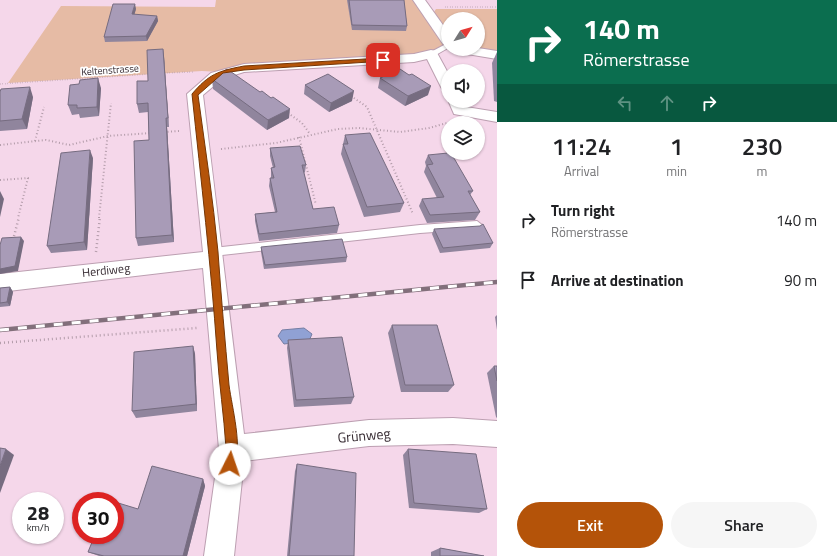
<!DOCTYPE html>
<meta charset="utf-8">
<style>
body{margin:0;font-family:"Titillium Web",sans-serif;background:#f6f6f6;color:#202124;height:100vh;display:flex;flex-direction:column;font-size:15px;white-space:nowrap}
*{box-sizing:border-box;margin:0}
p{font-size:13px;color:#757577}
.icon{flex:none;width:22px;height:22px;fill:none;stroke:currentColor;stroke-width:2;stroke-linecap:round;stroke-linejoin:round}
.map{position:relative;flex:1;overflow:hidden}
.details{display:flex;flex-direction:column;background:#fff;width:340px}
.details>*{flex:none}
.banner{background:#0b6e4f;color:#fff;overflow:hidden}
.needle{width:26px;rotate:53deg}
.buttons{position:absolute;left:441px;top:12px;display:grid;gap:8px}
.buttons a{display:grid;place-items:center;width:44px;height:44px;border-radius:50%;background:#fff;box-shadow:0 1px 3px #0004;font-size:20px}
.speed{position:absolute;left:12px;top:492px;display:flex;gap:8px;font-size:20px;font-weight:700;text-align:center}
.speed>*{display:grid;place-content:center;width:52px;height:52px;border-radius:50%;background:#fff;box-shadow:0 1px 3px #0004;line-height:1}
.speed small{font-size:10px;font-weight:400}
.speed .limit{border:6px solid #d22;background:#fff;color:#111}
.pin{position:absolute;display:grid;place-items:center;width:34px;height:34px;color:#fff;margin:-17px;border-radius:8px;box-shadow:0 2px 6px #0006}
.me{position:absolute;width:44px;margin:-22px;rotate:4deg;stroke-linejoin:round;filter:drop-shadow(0 0 3px #0008)}
.turn{display:flex;align-items:center;gap:14px;height:84px;padding:0 20px;font-size:18px}
.turn .icon{width:52px;height:52px;stroke-width:2.5}
.turn b{display:block;font-size:28px;line-height:34px}
.lanes{display:flex;align-items:center;height:38px;padding:0 20px;background:#0003;justify-content:center;gap:20px;direction:ltr}
.lanes .off{opacity:.35}
.eta{display:flex;justify-content:space-evenly;align-items:center;height:68px;text-align:center}
.eta b{font-size:24px;font-weight:600;line-height:28px}
.cta{display:flex;gap:8px;margin-top:auto;padding:8px 20px}
.cta a{flex:1;height:46px;border-radius:24px;background:#b45309;color:#fff;font-size:16px;font-weight:600;line-height:46px;text-align:center}
.cta a+a{background:#f6f6f6;color:#202124}
ul{padding:0;list-style:none}
li{display:flex;align-items:center;gap:12px;height:60px;padding:0 20px}
li div{flex:1}
li b{display:block;font-size:15px}
li em{font-style:normal}
main{display:flex;flex:1;min-height:0}
.map>svg:first-child{display:block}
.green{fill:#e6bba5}
.water{fill:#90a1d4;stroke:#757da3}
.lines{fill:none;stroke-linecap:round;stroke-linejoin:round}
.lane-casing{stroke:#bc9fb1;stroke-width:2}
.street-casing{stroke:#bc9fb1;stroke-width:2}
.path-far2{stroke:#b39caa;stroke-width:1.5;stroke-dasharray:0.5 2;stroke-linecap:butt}
.path-far1{stroke:#b39caa;stroke-width:2;stroke-dasharray:1 2.5;stroke-linecap:butt}
.path{stroke:#b39caa;stroke-width:2.5;stroke-dasharray:1 3;stroke-linecap:butt}
.lane{fill:#fff;fill-rule:evenodd}
.street{fill:#fff;fill-rule:evenodd}
.rail-casing{stroke:#826f7b;stroke-width:4.5}
.rail{stroke:#fff;stroke-width:3;stroke-dasharray:9;stroke-linecap:butt}
.wall{fill:#90859d}
.shaded-wall{fill:#766c80}
.building{fill:#a89bb7;stroke:#766c80}
.route{fill:#b45309;stroke:#753606}
.labels{text-anchor:middle;dominant-baseline:central;stroke-width:3.5;stroke-linejoin:round;paint-order:stroke}
.far-street-label{font-size:10px;fill:#352a31;stroke:#fff}
.street-label{font-size:12px;fill:#352a31;stroke:#fff}
.near-street-label{font-size:14px;fill:#352a31;stroke:#fff}
</style>
<main>
<div class="map">
<svg width="497" height="556" viewBox="0 0 497 556">
<rect width="100%" height="100%" fill="#f5d7ea"/>
<g class="green">
<polygon points="216,0 419,0 448,45 431,54 221,72 202,71 8,83 61,6 215,7"/>
<polygon points="436,9 497,9 497,51 478,48 478,19 448,19 448,31 434,12"/>
</g>
<polygon class="water" points="304,328 312,334 309,341 284,344 278,336 282,330"/>
<g class="lines">
<g class="lane-casing">
<g id="lane">
<polygon points="448,43 448,48 434,56 427,54"/>
<polygon points="477,221 482,225 477,229 420,233 213,256 208,252 213,248 420,225"/>
</g>
</g>
<g class="street-casing">
<g id="street">
<polygon points="413,0 425,0 448,32 448,45 443,44"/>
<polygon points="478,48 497,51 497,59 461,53 456,52 454,49"/>
<path d="M431 50 436 51 448 73V91L443 90 441 87 427 59 414 62 244 72 222 79 203 95C217 208 230 321 244 434L369 420 453 418 497 421V447L453 444 369 446 244 461 234 556H204L219 449 203 268 0 292V274L203 252 187 94 211 73 244 64 414 54Z"/>
<polygon points="448,100 463,101 466,107 497,112 497,122 454,114"/>
</g>
</g>
<g class="path-far2">
<polyline points="445,7 497,7"/>
<polyline points="162,73 193,72"/>
<polyline points="0,84 149,74"/>
<polyline points="350,95 353,97"/>
</g>
<g class="path-far1">
<polyline points="351,96 367,107 413,214"/>
<polyline points="288,113 302,123 310,134"/>
<polyline points="164,132 179,131"/>
<polyline points="299,137 316,205"/>
<polyline points="35,141 44,107"/>
<polyline points="0,145 46,140 69,145 108,136 151,133"/>
<polyline points="221,149 276,143 338,129 359,128 400,132 429,128 447,123"/>
<polyline points="0,180 28,178 18,218"/>
<polyline points="99,218 111,103"/>
</g>
<g class="path">
<polyline points="13,240 19,217"/>
<polyline points="96,252 100,217"/>
<polyline points="0,343 197,328"/>
</g>
<use href="#lane" class="lane"/>
<use href="#street" class="street"/>
<g class="rail-casing">
<polyline id="rail" points="0,330 497,282"/>
</g>
<use href="#rail" class="rail"/>
</g>
<g class="wall">
<polygon points="347,0 404,0 407,26 406,31 352,30"/>
<polygon points="136,9 134,15 157,16 158,21 147,41 105,42 104,37"/>
<polygon points="163,49 164,57 169,127 167,127 174,242 138,246 136,238 149,140 148,112 139,113 137,104"/>
<polygon points="497,52 497,102 494,101 492,63"/>
<polygon points="409,75 428,95 405,106 378,88 380,78"/>
<polygon points="212,79 260,92 271,98 289,118 267,130 213,89"/>
<polygon points="305,85 352,101 329,112 304,94"/>
<polygon points="101,88 99,116 80,118 79,114 72,115 68,105"/>
<polygon points="0,92 33,97 27,129 0,131"/>
<polygon points="345,135 404,203 400,212 364,217 341,154"/>
<polygon points="270,148 306,165 305,172 304,173 313,209 339,225 337,233 259,241 255,221 255,214 275,212 269,186 270,178 271,178 271,168 273,168 270,156"/>
<polygon points="428,155 473,191 470,195 480,212 475,220 427,223 419,206 422,199 437,198 424,172 426,166 425,162"/>
<polygon points="93,158 87,250 51,253 47,246"/>
<polygon points="434,229 493,243 490,248 440,253 432,234"/>
<polygon points="261,247 347,257 346,262 264,269 261,252"/>
<polygon points="10,287 13,292 10,306 0,307 0,288"/>
<polygon points="497,315 497,330 495,317"/>
<polygon points="392,325 454,385 448,392 401,392 388,333"/>
<polygon points="288,340 354,397 351,404 294,407 287,348"/>
<polygon points="193,346 195,354 197,411 136,418 132,411"/>
<polygon points="494,366 497,366 497,418 496,417 487,373"/>
<polygon points="408,449 487,509 479,513 409,508 403,455"/>
<polygon points="297,464 354,556 287,556 295,471"/>
<polygon points="203,479 205,486 187,556 99,556 88,552 138,509"/>
<polygon points="440,548 484,556 431,556 431,552"/>
</g>
<g class="shaded-wall">
<polygon points="135,4 136,9 133,19 132,14"/>
<polygon points="157,16 158,21 147,41 146,36"/>
<polygon points="163,49 164,57 169,127 168,118"/>
<polygon points="98,78 101,88 99,116 97,107"/>
<polygon points="431,86 428,95 405,106 408,96"/>
<polygon points="30,87 33,97 27,129 22,119"/>
<polygon points="354,91 352,101 329,112 331,103"/>
<polygon points="290,109 289,118 267,130 268,120"/>
<polygon points="166,118 167,127 174,242 172,235"/>
<polygon points="90,150 93,158 87,250 84,242"/>
<polygon points="0,191 4,199 0,217"/>
<polygon points="21,237 24,241 18,271 0,274 0,269"/>
<polygon points="10,287 13,292 10,306 7,302"/>
<polygon points="193,346 195,354 197,411 196,404"/>
<polygon points="6,449 14,455 0,493 0,466"/>
<polygon points="203,479 205,486 187,556 183,556"/>
</g>
<g class="building">
<polygon points="349,0 404,0 407,26 352,25"/>
<polygon points="113,4 135,4 132,14 157,16 146,36 104,37"/>
<polygon points="163,49 168,118 166,118 172,235 136,238 134,141 149,140 148,103 137,104 137,81 148,81 147,50"/>
<polygon points="227,69 260,92 262,91 271,98 273,97 290,109 268,120 212,79"/>
<polygon points="400,69 409,75 412,74 431,86 408,96 380,78"/>
<polygon points="328,74 354,91 331,103 305,85"/>
<polygon points="98,78 97,107 77,108 77,105 68,105 70,85 79,84 80,80"/>
<polygon points="30,87 22,119 0,121 0,92 1,89"/>
<polygon points="370,133 404,203 367,207 343,144 348,144 345,135"/>
<polygon points="300,146 306,165 302,165 313,209 334,207 339,225 259,234 255,214 277,212 270,178 274,178 271,168 275,167 270,148"/>
<polygon points="90,150 84,242 47,246 61,153"/>
<polygon points="448,153 451,153 473,191 468,191 480,212 430,215 422,199 444,197 427,165 433,164 428,155"/>
<polygon points="483,224 493,243 443,248 434,229 480,226"/>
<polygon points="21,237 15,266 0,269 0,245 2,238"/>
<polygon points="342,239 347,257 265,265 261,247"/>
<polygon points="10,287 7,302 0,303 0,288"/>
<polygon points="392,325 437,325 454,385 405,385"/>
<polygon points="342,337 354,397 296,400 288,340"/>
<polygon points="193,346 196,404 132,411 134,352"/>
<polygon points="494,366 497,366 497,381"/>
<polygon points="0,448 6,449 0,466"/>
<polygon points="408,449 476,454 487,509 414,503"/>
<polygon points="297,464 356,473 354,556 289,556"/>
<polygon points="152,466 203,479 183,556 104,556 88,552 95,535 115,535 115,502 138,509"/>
<polygon points="440,548 484,556 440,556"/>
</g>
<path class="route" d="M383 58 385 59V61L244 70 223 73 198 95C205 147 213 199 218 252 221 296 225 340 229 385 232 408 243 447 234 469L230 470 226 469C223 462 226 455 226 448 224 416 219 383 217 351 211 265 201 180 192 94 209 74 218 71 244 66Z"/>
<g class="labels">
<g class="far-street-label">
<text transform="translate(110 70) rotate(-4)">Keltenstrasse</text>
</g>
<g class="street-label">
<text transform="translate(106 270) rotate(-6)">Herdiweg</text>
</g>
<g class="near-street-label">
<text transform="translate(364 435) rotate(-5)">Grünweg</text>
</g>
</g>
</svg>
<div class="buttons">
<a><svg class="needle" viewBox="-14 -14 28 28"><path d="M0-13l5 13h-10z" fill="#e53935"/><path d="M0 13l5-13h-10z" fill="#757577"/></svg></a>
<a><svg class="icon" aria-label="sound" viewBox="0 0 24 24"><path d="M4 9h4l5-4v14l-5-4H4zM17 9q2 3 0 6"/></svg></a>
<a><svg class="icon" aria-label="layers" viewBox="0 0 24 24"><path d="M12 4l9 5-9 5-9-5zM3 14l9 5 9-5"/></svg></a>
</div>
<div class="speed"><div>28<small>km/h</small></div><div class="limit">30</div></div>
<div class="pin" style="left:383px;top:60px;background:#d93025"><svg class="icon" aria-label="arrive" viewBox="0 0 24 24"><path d="M6 21V4h12l-3 4 3 4H6"/></svg></div>
<svg class="me" style="left:230px;top:464px" viewBox="-20 -20 40 40"><circle r="19" fill="#fff"/><path d="M0-13L10 11 0 6-10 11z" fill="#b45309"/></svg>
</div>
<section class="details">
<div class="banner">
<div class="turn"><svg class="icon" aria-label="right" viewBox="0 0 24 24"><path d="M7 20v-9h11M14 6l5 5-5 5"/></svg><div><b>140 m</b>Römerstrasse</div></div>
<div class="lanes"><svg class="icon off" aria-label="left" viewBox="0 0 24 24"><path d="M17 20v-9H6M10 6l-5 5 5 5"/></svg><svg class="icon off" aria-label="ahead" viewBox="0 0 24 24"><path d="M12 20V5M6 11l6-6 6 6"/></svg><svg class="icon" aria-label="right" viewBox="0 0 24 24"><path d="M7 20v-9h11M14 6l5 5-5 5"/></svg></div>
</div>
<div class="eta">
<div><b>11:24</b><p>Arrival</p></div>
<div><b>1</b><p>min</p></div>
<div><b>230</b><p>m</p></div>
</div>
<ul>
<li><svg class="icon" aria-label="right" viewBox="0 0 24 24"><path d="M7 20v-9h11M14 6l5 5-5 5"/></svg><div><b>Turn right</b><p>Römerstrasse</p></div><em>140 m</em></li>
<li><svg class="icon" aria-label="arrive" viewBox="0 0 24 24"><path d="M6 21V4h12l-3 4 3 4H6"/></svg><div><b>Arrive at destination</b></div><em>90 m</em></li>
</ul>
<div class="cta"><a>Exit</a><a>Share</a></div>
</section>
</main>
